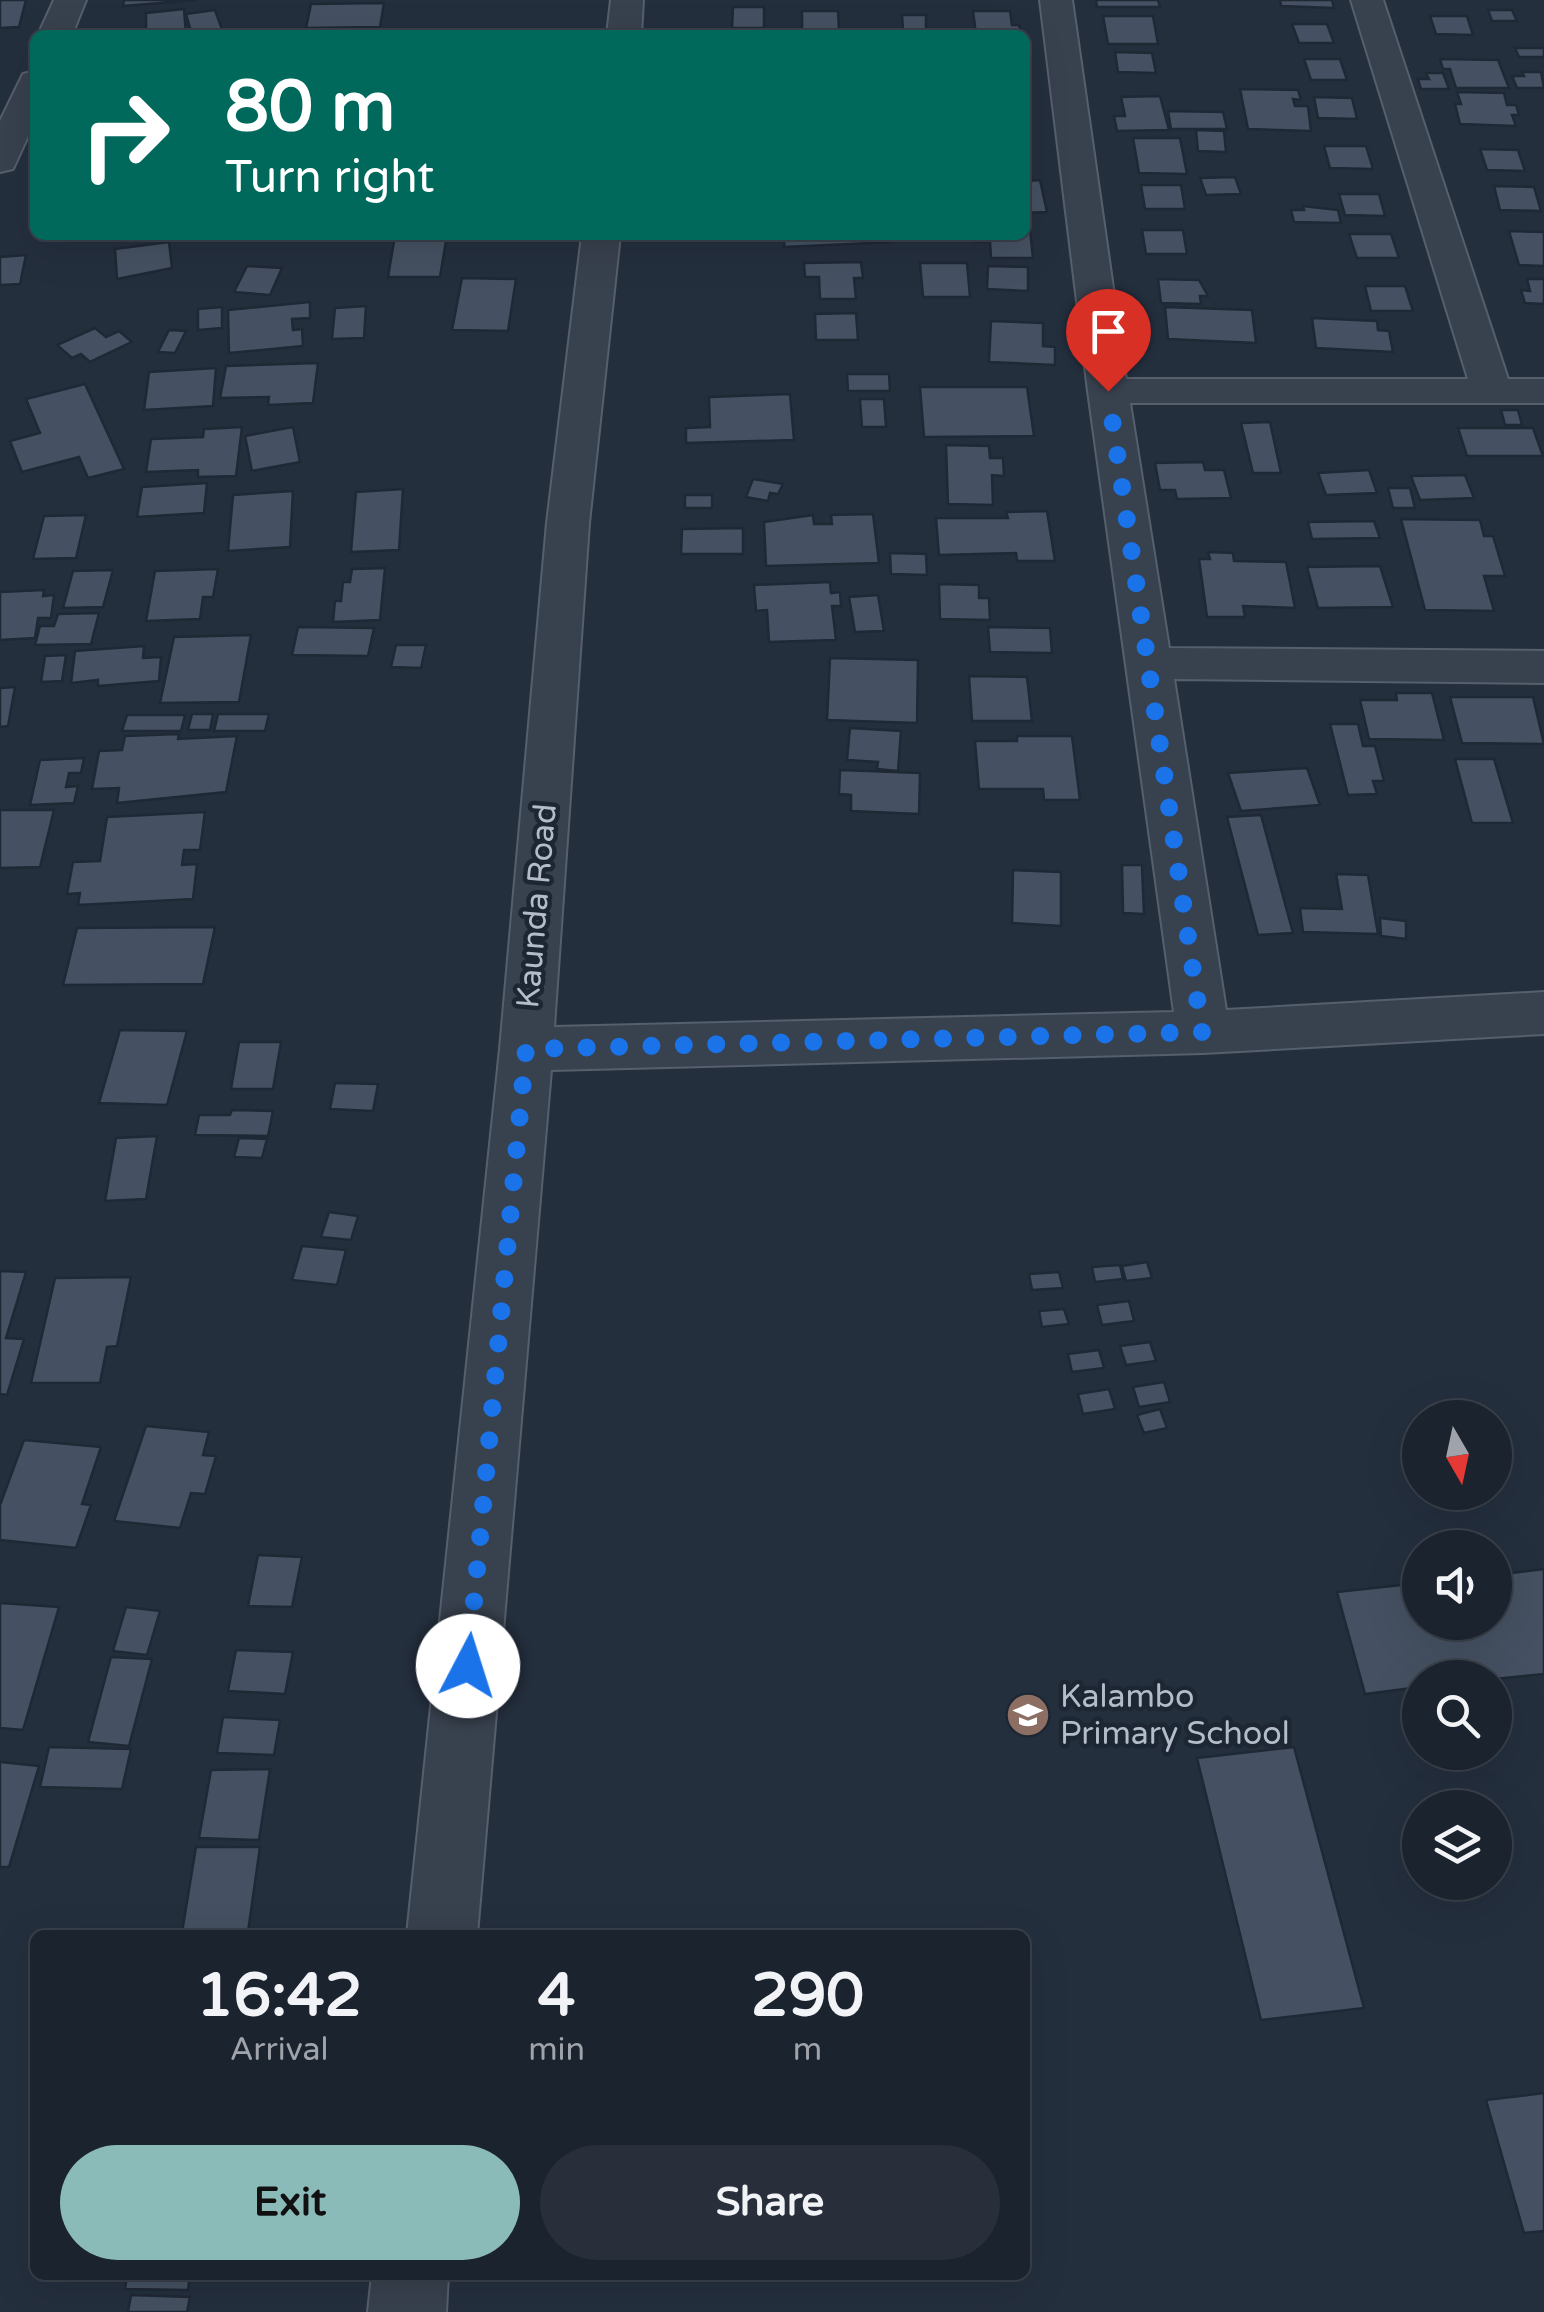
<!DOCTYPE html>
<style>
body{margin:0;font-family:"Varela Round",sans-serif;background:#282f3a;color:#f1f3f6;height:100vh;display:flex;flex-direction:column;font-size:38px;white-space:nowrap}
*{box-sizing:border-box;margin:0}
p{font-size:32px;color:#a0a4aa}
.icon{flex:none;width:55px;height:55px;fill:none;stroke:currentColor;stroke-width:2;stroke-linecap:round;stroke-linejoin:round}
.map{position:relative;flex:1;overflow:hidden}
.side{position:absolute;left:30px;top:1930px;width:1000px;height:350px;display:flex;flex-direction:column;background:#1b232e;border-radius:15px;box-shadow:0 10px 40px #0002,0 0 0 2px #39404a}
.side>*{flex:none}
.banner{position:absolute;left:30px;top:30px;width:1000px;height:210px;border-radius:15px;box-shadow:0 10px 40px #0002,0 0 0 2px #39404a;background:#00695c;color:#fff;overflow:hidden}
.needle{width:65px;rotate:171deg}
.buttons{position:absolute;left:1402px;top:1400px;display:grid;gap:20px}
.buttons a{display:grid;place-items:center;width:110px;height:110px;border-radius:50%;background:#1b232e;box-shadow:0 10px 40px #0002,0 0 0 2px #39404a;font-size:50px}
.pin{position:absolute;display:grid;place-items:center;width:85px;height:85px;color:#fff;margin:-102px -42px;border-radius:50% 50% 50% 0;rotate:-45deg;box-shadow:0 0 10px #0007}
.pin .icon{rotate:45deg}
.me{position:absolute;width:110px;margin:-55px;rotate:5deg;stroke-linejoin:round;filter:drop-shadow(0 0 8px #0008)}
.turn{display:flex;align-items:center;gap:35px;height:210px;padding:0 30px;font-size:45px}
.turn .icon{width:130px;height:130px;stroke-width:2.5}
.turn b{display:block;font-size:70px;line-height:85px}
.eta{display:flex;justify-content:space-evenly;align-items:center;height:170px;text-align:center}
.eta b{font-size:60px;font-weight:700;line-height:70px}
.action{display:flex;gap:20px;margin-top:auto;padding:20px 30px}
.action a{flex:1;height:115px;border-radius:60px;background:#8bbbb9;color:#111;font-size:40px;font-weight:700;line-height:115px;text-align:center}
.action a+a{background:#282f3a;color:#f1f3f6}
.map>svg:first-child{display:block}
.building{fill:#455162;stroke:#1f2835;stroke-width:2.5}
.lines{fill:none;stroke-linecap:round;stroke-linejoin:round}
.minor-casing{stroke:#565f6c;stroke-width:4}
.minor{fill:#38414e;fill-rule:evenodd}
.route{stroke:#1a73e8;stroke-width:18;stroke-dasharray:0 32.4}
.labels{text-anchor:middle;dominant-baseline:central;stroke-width:9;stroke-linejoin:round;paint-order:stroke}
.street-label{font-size:32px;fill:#b4bcc9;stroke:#1d2633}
.poi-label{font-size:32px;fill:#b4bcc9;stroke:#1d2633;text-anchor:start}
</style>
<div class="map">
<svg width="1544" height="2312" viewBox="0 0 1544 2312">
<rect width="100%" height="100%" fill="#242f3e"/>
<g class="building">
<polygon points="0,0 26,0 19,27 0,28"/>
<polygon points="124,0 197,0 123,6"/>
<polygon points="1096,0 1158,0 1160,7 1097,7"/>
<polygon points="1280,0 1332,0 1334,8 1281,6"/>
<polygon points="384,3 380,27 306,28 311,4"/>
<polygon points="733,7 764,7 764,28 732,28"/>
<polygon points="184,9 186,35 146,35 146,13"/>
<polygon points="215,10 223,32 192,35 186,14"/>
<polygon points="1488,10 1512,10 1517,21 1492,21"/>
<polygon points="802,11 838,11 839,30 802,29"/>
<polygon points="973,11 1010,11 1012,25 1019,25 1021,35 976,35"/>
<polygon points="902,15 926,15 926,30 903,30"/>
<polygon points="1103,16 1153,16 1158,44 1108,44"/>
<polygon points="1430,16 1467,16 1473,35 1436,34"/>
<polygon points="1292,24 1327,24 1334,43 1299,43"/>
<polygon points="1515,48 1544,48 1544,57 1519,57"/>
<polygon points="1115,52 1152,53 1156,73 1118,72"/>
<polygon points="1304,59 1340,59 1347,80 1311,80"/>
<polygon points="1440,59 1498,60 1509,88 1456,88 1450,69 1443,69"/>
<polygon points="1522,72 1541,72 1544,88 1517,88 1512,76 1524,76"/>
<polygon points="1426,73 1443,73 1449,89 1421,89 1418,79 1429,79"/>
<polygon points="1240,89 1298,90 1301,100 1293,99 1295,106 1308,106 1311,131 1248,129"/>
<polygon points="1457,92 1504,93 1507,105 1516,105 1519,115 1512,115 1516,126 1460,124 1455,104 1461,104"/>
<polygon points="1160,96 1169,130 1117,131 1114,116 1125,116 1121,97"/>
<polygon points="1314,97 1352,98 1357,119 1318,118"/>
<polygon points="1168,111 1223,112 1227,129 1171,129"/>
<polygon points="1196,130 1224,131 1226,152 1198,151"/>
<polygon points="1133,138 1180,138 1187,174 1139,173"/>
<polygon points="1324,146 1366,146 1373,169 1330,168"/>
<polygon points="1480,149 1518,150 1525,171 1487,170"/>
<polygon points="1235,177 1241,194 1206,195 1200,178"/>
<polygon points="1040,180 1047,212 1025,213 1025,181"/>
<polygon points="1141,185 1181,185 1185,209 1145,209"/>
<polygon points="1494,186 1534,187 1541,211 1500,210"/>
<polygon points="1339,194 1379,194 1385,216 1345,215"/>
<polygon points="1303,206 1338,210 1341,223 1294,222 1291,210 1304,210"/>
<polygon points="1025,220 1029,220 1033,258 991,258 990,242 975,242 975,235 1025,235"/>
<polygon points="1142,230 1183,230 1187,254 1146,254"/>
<polygon points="1509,231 1544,232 1544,266 1519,265"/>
<polygon points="1349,234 1391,234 1399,258 1357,258"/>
<polygon points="395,235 447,235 440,277 388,277"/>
<polygon points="785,235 893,235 893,242 784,247"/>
<polygon points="169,242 172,268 117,279 115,249"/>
<polygon points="26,255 20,284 0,285 0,257"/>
<polygon points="861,262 863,278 854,278 856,299 820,299 819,277 805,277 804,263"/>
<polygon points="920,263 967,263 970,297 923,297"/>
<polygon points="247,266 282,268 270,295 234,292"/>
<polygon points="988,266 1028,267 1028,291 987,289"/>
<polygon points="462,278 516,279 508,331 452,330"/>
<polygon points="1158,279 1199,280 1208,296 1200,296 1201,304 1161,303"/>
<polygon points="1527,279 1544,279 1544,304 1525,303 1521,290 1530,291"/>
<polygon points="1365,286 1405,286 1413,311 1371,311"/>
<polygon points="310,302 310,318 292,319 293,330 302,329 303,346 229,353 228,310"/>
<polygon points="366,306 364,338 332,339 335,308"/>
<polygon points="222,307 222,328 198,330 198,309"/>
<polygon points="1165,307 1252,310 1256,343 1168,339"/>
<polygon points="856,313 858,340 816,340 815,314"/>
<polygon points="1312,318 1377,321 1378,330 1389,331 1393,352 1316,348"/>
<polygon points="991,321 1043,323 1043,346 1055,347 1055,365 989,362"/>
<polygon points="95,328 106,337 119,331 132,342 90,362 81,354 72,358 57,345"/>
<polygon points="169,330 186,331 175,353 158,352"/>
<polygon points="318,363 313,403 268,405 269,397 220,398 226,366"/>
<polygon points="216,368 213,406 144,410 149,372"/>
<polygon points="847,374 889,374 890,391 848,391"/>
<polygon points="85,384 124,469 88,478 79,457 22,472 10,441 40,433 26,399"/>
<polygon points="920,387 1027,387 1034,436 924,437"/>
<polygon points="790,394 794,440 686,443 686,428 710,427 709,397"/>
<polygon points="860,399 884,399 886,427 862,427"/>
<polygon points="1501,410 1518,410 1522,425 1505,425"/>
<polygon points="1270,422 1281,473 1253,473 1241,423"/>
<polygon points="242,427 236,476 198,477 198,470 146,472 151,439 203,437 204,429"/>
<polygon points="293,427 300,462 252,471 245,436"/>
<polygon points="1458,428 1533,428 1543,456 1467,456"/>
<polygon points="946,445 989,446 990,458 1003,458 1004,476 992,475 993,505 948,504"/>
<polygon points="1203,462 1205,470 1224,470 1231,498 1177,499 1175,490 1160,490 1155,463"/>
<polygon points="1369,470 1377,493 1326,495 1318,473"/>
<polygon points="1465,475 1474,498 1420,500 1411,476"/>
<polygon points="753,479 783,484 778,494 770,493 768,501 746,497"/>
<polygon points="207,483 204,513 137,517 142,487"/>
<polygon points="1388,488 1410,488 1415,508 1393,508"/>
<polygon points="403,489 399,550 351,552 356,492"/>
<polygon points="293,491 290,547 228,551 233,495"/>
<rect x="685" y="495" width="27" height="13"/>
<polygon points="1047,511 1055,561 1017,561 1016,553 939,555 936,518 1008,518 1006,512"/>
<polygon points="873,514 879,563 766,566 764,522 813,515 814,524 832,524 831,515"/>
<polygon points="86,515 76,558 33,559 44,516"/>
<polygon points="1401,519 1480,520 1484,536 1493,536 1505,576 1484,576 1494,611 1425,610"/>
<polygon points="1374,521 1380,538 1312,539 1308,522"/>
<polygon points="743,528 743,554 681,554 682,529"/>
<polygon points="1208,552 1233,553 1234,561 1286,562 1295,608 1243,606 1245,617 1207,617 1199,559 1210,559"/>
<polygon points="890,553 926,554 927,575 891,574"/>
<polygon points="1380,566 1393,607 1318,608 1307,567"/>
<polygon points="385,568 380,620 333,622 335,601 341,601 343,582 350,582 352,569"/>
<polygon points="218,569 213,597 203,597 200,619 146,621 155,571"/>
<polygon points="113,570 103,607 63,608 73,571"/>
<polygon points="830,582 831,593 840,592 841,606 832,606 836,640 769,642 767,610 756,611 754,585"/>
<polygon points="939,584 979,585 979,598 989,598 990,620 940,619"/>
<polygon points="44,590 43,596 54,595 51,618 38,618 35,638 0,640 0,592"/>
<polygon points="878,595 884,631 855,632 849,597"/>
<polygon points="99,613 91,644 35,645 40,626 54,626 58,614"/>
<polygon points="298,627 374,628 368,656 292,655"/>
<polygon points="988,627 1050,628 1052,653 990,652"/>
<polygon points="251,635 239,702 160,703 174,637"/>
<polygon points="396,645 426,645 421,668 391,667"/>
<polygon points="144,646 143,658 161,657 159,681 98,686 98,680 71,683 75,651"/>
<polygon points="66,655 62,681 41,682 45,656"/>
<polygon points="830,658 918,660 917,723 827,720"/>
<polygon points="969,676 1027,677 1032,721 972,721"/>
<polygon points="15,687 8,726 0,727 0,688"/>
<polygon points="1396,693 1432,693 1444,740 1369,739 1360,700 1397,700"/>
<polygon points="1450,697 1533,697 1544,744 1462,743"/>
<polygon points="192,714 213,714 210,730 188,730"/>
<polygon points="218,714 269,714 265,731 214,731"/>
<polygon points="127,715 185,715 181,731 122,731"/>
<polygon points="1330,724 1358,724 1363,746 1375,746 1384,781 1373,781 1377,794 1348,795"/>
<polygon points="850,728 901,731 898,771 877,769 878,762 847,760"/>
<polygon points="179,734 178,739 237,736 226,792 117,803 119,788 92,789 99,751 122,750 125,736"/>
<polygon points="1017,736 1072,736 1080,800 1044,800 1043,789 979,789 975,741 1017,741"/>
<polygon points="84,758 81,773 69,773 66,787 78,786 74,803 30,805 40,760"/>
<polygon points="1455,759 1494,759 1513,823 1472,823"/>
<polygon points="1307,768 1320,805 1241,811 1228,773"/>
<polygon points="840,770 920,773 919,814 851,811 851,795 839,794"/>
<polygon points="0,810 54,810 40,867 0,868"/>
<polygon points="205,812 200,850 184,850 182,865 197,864 193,899 78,905 80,893 67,894 73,862 100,861 107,817"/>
<polygon points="1261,815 1293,933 1258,935 1227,817"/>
<polygon points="1122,865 1142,865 1144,914 1123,913"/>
<polygon points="1013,870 1061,872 1061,926 1012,923"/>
<polygon points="1336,874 1368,875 1378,934 1303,932 1300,908 1342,909"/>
<polygon points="1380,918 1406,921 1406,939 1381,936"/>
<polygon points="215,927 203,984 63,985 77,928"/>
<polygon points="120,1030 187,1031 167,1105 99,1103"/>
<polygon points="239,1042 281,1042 273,1089 231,1089"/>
<polygon points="335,1083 378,1084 373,1111 330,1109"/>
<polygon points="232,1110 273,1111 268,1136 195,1135 199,1115 230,1115"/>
<polygon points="157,1136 146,1199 105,1201 116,1138"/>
<polygon points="239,1138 267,1139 262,1158 234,1157"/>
<polygon points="329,1212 358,1216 351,1240 321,1237"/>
<polygon points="302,1246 346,1250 337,1285 292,1280"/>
<polygon points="1147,1262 1152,1278 1126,1281 1122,1266"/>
<polygon points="1120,1265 1123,1279 1095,1282 1092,1267"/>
<polygon points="0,1271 26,1272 6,1338 24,1339 7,1395 0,1394"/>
<polygon points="1059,1272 1063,1288 1032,1290 1029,1274"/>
<polygon points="131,1277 117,1346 107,1347 100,1383 31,1383 55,1278"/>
<polygon points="1129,1301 1134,1321 1102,1325 1097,1305"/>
<polygon points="1064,1309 1069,1324 1042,1327 1039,1311"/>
<polygon points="1150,1342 1156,1361 1126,1365 1120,1346"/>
<polygon points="1099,1350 1104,1368 1072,1372 1068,1354"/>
<polygon points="1164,1382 1170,1402 1139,1407 1133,1387"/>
<polygon points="1109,1389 1115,1409 1083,1414 1078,1394"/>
<polygon points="1160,1409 1167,1428 1144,1433 1137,1415"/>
<polygon points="146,1426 209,1432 203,1455 216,1456 205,1494 191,1493 180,1528 114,1521"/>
<polygon points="24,1440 101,1447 82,1504 91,1505 76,1548 0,1540 0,1505"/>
<polygon points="258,1555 302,1557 292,1607 248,1606"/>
<polygon points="1544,1569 1544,1674 1495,1679 1420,1678 1420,1687 1365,1694 1337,1592 1420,1583 1420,1622 1495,1622 1495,1575"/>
<polygon points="0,1603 59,1607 23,1730 0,1728"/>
<polygon points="126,1607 160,1611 147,1655 113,1651"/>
<polygon points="236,1650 293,1652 285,1694 228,1691"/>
<polygon points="111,1657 152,1659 129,1746 88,1742"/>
<polygon points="223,1717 280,1720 274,1755 217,1753"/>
<polygon points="49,1747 131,1749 122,1789 40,1787"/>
<polygon points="1294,1747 1364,2008 1261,2020 1197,1758"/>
<polygon points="0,1762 39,1766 9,1867 0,1867"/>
<polygon points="270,1769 259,1840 199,1838 211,1770"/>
<polygon points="196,1847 260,1847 248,1932 182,1932"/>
<polygon points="1544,2093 1544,2231 1524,2233 1486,2100"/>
<polygon points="127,2275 190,2275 188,2290 125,2289"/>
<polygon points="131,2295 190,2297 187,2312 128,2312"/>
</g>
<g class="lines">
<g class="minor-casing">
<g id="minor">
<polygon points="54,0 86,0 72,35 38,35"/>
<polygon points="611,0 643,0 641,35 607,35"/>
<polygon points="1040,0 1072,0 1126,379 1468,379 1351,0 1383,0 1508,379 1544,379 1544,403 1130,403 1169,648 1544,651 1544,683 1174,679 1226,1010 1544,992 1544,1034 1203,1053 551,1070 477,1935 407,1935 500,1049 547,523 582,235 620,235 589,523 554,1027 1174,1012 1088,391"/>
<polygon points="35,71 35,121 13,169 0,172 0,121 23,74"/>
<polygon points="372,2275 448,2275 446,2312 368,2312"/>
</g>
</g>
<use href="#minor" class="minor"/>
</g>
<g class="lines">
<polyline class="route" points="468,1666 526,1049 1202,1032 1108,391"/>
</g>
<defs>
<g id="school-disc" transform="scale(2.25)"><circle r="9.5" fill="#8d6e63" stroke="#1d2633"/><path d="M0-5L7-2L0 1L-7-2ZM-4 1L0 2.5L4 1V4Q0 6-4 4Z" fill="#fff"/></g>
</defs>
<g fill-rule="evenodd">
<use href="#school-disc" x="1028" y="1715"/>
</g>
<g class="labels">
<g class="street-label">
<text transform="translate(537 906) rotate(-85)">Kaunda Road</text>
</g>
<g class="poi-label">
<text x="1060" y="1697">Kalambo<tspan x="1060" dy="37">Primary School</tspan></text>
</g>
</g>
</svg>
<div class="buttons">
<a><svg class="needle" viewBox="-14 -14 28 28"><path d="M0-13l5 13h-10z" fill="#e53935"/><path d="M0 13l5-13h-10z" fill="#a0a4aa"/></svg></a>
<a><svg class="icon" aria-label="sound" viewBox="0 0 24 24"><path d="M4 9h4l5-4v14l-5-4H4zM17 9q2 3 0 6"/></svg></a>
<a><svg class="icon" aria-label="search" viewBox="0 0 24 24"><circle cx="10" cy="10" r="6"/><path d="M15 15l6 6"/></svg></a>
<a><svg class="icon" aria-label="layers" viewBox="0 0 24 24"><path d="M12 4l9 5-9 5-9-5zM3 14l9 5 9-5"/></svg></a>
</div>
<div class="pin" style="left:1108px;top:391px;background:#d93025"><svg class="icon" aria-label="arrive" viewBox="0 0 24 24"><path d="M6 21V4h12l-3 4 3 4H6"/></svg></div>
<svg class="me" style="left:468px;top:1666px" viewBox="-20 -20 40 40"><circle r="19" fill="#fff"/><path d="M0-13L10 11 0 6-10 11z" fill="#1a73e8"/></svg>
<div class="banner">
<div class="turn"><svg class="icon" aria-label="right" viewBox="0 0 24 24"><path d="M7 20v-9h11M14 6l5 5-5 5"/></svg><div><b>80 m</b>Turn right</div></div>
</div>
<section class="side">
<div class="eta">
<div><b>16:42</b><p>Arrival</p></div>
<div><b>4</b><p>min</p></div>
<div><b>290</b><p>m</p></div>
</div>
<div class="action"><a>Exit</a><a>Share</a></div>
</section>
</div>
